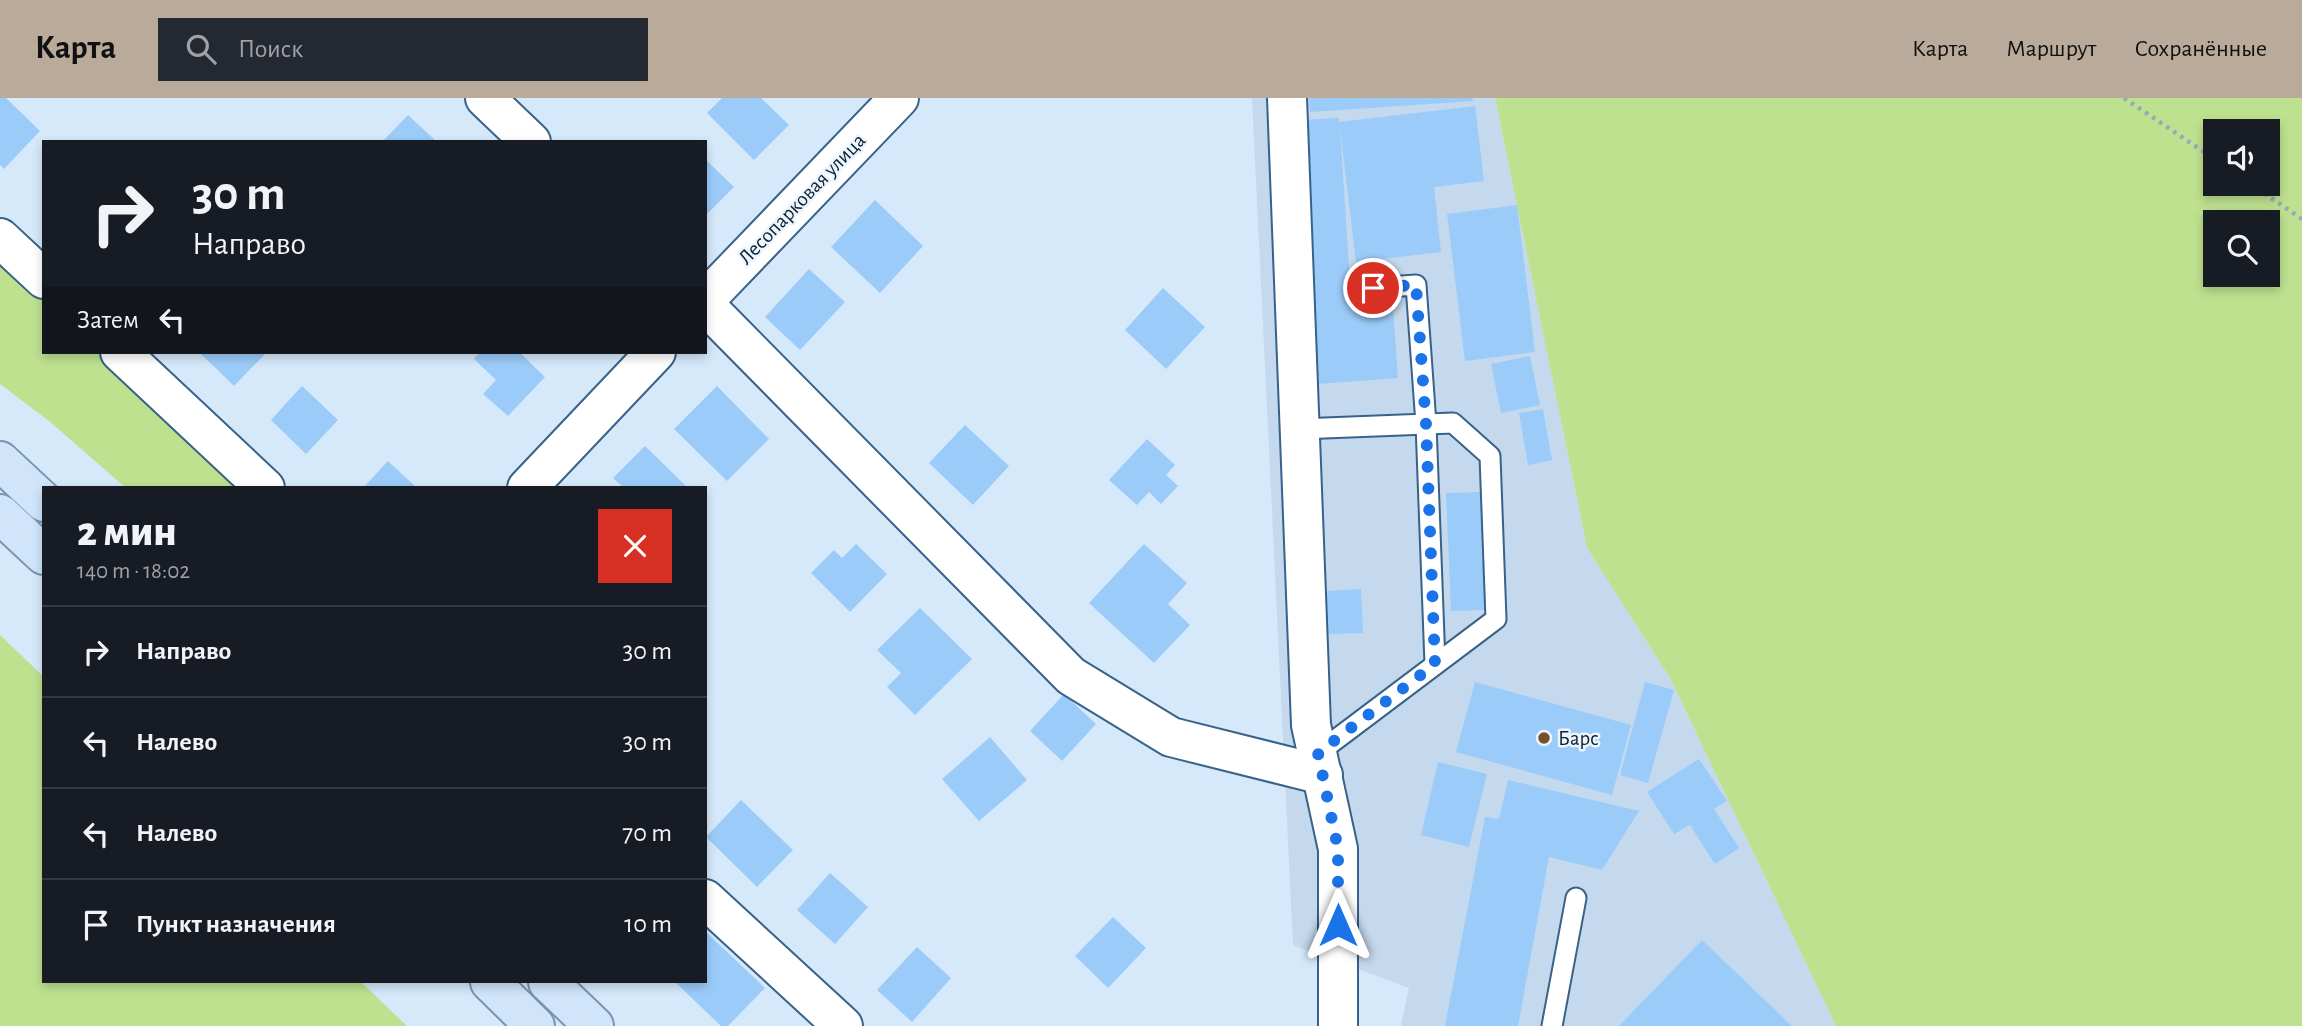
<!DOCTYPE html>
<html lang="ru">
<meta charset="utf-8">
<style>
body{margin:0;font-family:"Alegreya Sans",sans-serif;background:#242831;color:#f1f3f6;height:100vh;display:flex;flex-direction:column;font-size:26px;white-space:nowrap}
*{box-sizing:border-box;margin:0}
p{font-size:23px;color:#9ea1a6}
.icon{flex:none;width:38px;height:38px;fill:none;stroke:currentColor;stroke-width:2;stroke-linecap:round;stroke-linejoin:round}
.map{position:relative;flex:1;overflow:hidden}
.sheet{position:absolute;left:42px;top:388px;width:665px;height:497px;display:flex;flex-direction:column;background:#171b24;border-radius:0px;box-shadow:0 4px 10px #0003}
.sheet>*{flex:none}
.banner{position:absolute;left:42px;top:42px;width:665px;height:214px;border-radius:0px;box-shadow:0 4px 10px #0003;background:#171b24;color:#f1f3f6;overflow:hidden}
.tools{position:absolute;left:2203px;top:21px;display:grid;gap:14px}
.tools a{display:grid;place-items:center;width:77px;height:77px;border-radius:0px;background:#171b24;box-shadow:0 4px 10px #0003;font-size:35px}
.pin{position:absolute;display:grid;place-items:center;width:60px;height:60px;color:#fff;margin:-30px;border:4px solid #fff;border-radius:50%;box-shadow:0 2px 7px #0007}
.me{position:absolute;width:77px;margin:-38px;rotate:0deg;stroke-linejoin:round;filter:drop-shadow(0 0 5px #0008)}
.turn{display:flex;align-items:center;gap:24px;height:147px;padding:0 35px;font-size:32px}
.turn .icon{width:91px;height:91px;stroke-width:2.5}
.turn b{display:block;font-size:49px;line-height:60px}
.then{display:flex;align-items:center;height:66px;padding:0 35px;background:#0003;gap:14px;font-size:26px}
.round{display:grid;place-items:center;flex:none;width:74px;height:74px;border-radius:0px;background:#242831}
.overview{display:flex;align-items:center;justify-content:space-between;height:119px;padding:0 35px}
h1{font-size:42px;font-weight:800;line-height:52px}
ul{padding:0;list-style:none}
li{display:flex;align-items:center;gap:21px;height:91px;padding:0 35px;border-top:2px solid #363941}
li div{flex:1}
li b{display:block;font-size:26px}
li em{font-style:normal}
header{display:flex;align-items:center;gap:42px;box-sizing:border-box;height:98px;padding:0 35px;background:#b9aa9a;color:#111}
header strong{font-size:33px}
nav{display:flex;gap:38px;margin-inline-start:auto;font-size:24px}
.search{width:490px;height:63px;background:#242831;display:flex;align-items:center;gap:18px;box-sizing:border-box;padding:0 24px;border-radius:0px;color:#9ea1a6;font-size:26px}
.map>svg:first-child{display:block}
.built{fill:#c4d9ed}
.green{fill:#bee18f;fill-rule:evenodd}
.building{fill:#9bccf9}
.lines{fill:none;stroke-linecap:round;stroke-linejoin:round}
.service-casing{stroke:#376289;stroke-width:23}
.minor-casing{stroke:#376289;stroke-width:42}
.primary-casing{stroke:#7795b1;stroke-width:42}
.path{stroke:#96a9bb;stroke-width:4.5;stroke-dasharray:3.5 5;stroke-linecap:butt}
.service{stroke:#fff;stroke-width:19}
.minor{stroke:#fff;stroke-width:38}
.primary{stroke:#d0e5fa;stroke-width:38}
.route{stroke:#1a73e8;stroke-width:12;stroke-dasharray:0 21.6}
.poi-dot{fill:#74512a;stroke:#ecf5fe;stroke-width:2.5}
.labels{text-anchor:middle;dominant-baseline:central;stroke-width:5;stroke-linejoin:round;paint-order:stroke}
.street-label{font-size:21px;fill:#0d1f30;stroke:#ecf5fe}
.poi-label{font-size:21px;fill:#0d1f30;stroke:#ecf5fe;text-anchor:start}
</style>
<header>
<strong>Карта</strong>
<div class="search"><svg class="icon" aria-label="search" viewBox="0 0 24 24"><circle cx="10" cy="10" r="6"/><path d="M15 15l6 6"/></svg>Поиск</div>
<nav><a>Карта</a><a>Маршрут</a><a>Сохранённые</a></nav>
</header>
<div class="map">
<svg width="2302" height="928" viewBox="0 0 2302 928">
<rect width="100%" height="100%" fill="#d6e9fb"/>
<polygon class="built" points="1252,0 1495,0 1587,450 1670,580 1836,928 1401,928 1409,890 1293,847"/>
<g class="green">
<path d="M1495 0H2302V928H1836L1670 580 1587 450ZM2216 33H2268V86H2216ZM2216 124H2268V177H2216Z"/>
<polygon points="0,157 44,198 44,254 102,254 246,390 126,390 49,323 0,286"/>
<polygon points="0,537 44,579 44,884 361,884 407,928 0,928"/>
</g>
<g class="building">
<polygon points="0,0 6,0 40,33 4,71 0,67"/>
<polygon points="722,0 761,0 789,27 754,62 707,15"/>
<polygon points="1309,0 1472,0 1473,3 1310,14"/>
<polygon points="1475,8 1484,83 1434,89 1441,154 1356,164 1340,30 1352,214 1393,210 1398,280 1318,286 1300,22 1339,20 1339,24"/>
<polygon points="408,17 437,44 382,44"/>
<polygon points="705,61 734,89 705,118"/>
<polygon points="875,102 923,148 880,195 831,149"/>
<polygon points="1517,107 1535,254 1465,263 1447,116"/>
<polygon points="809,171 845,204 800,252 765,219"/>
<polygon points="1163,190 1205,229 1166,271 1125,232"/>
<polygon points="199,254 267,254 234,288"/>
<polygon points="480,254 519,254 545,279 508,318 483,296 496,282 474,261"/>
<polygon points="1530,258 1540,307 1501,315 1491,266"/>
<polygon points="302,288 338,322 306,356 271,322"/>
<polygon points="717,288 769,341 727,383 674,331"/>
<polygon points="1543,311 1552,362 1528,367 1519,315"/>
<polygon points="965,327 1009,368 973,407 929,365"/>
<polygon points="1147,341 1175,367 1166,377 1178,388 1161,406 1149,394 1137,407 1109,382"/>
<polygon points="645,348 688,390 624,390 613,380"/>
<polygon points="388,363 417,390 363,390"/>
<polygon points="1480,394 1485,512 1451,513 1446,395"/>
<polygon points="856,446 887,476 850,514 811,475 834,452 842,460"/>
<polygon points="1144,446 1187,485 1168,506 1190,527 1154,565 1089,505"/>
<polygon points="1361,491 1363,535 1325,536 1323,493"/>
<polygon points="920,510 972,561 915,617 887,589 901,575 877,552"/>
<polygon points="1475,584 1631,627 1612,697 1456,654"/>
<polygon points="1645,584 1674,592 1648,685 1620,677"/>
<polygon points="1064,596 1096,626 1062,663 1030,633"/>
<polygon points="990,639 1027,682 979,723 942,681"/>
<polygon points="1699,661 1727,703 1714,711 1739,750 1715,766 1690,727 1674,736 1647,694"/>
<polygon points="1438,664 1487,676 1469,749 1421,737"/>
<polygon points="1508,682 1639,713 1602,772 1549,759 1518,928 1445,928 1485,719 1499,721"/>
<polygon points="741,702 793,752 757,789 706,739"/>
<polygon points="830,775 868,809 835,846 797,812"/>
<polygon points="1113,819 1146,850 1108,890 1075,858"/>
<polygon points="705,833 765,890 728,928 721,928 675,884 705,884"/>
<polygon points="1702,842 1792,928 1619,928"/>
<polygon points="917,849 951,880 912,924 877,892"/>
</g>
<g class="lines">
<g class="service-casing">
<g id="service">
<polyline points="1373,190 1416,187 1426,326 1435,566"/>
<polyline points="1299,331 1453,325 1490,358 1496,521 1318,655"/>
<polyline points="1552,928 1576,800"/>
</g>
</g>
<g class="minor-casing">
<g id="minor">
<polyline points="485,0 531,44"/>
<polyline points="1287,0 1311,627 1338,751 1338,928"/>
<polyline points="0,140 44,181"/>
<polyline points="705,202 899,0"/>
<polyline points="705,207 1071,578 1171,639 1323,677"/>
<polyline points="120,254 265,390"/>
<polyline points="527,390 656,254"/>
<polyline points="705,801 843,928"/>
</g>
</g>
<g class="primary-casing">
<g id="primary">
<polyline points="0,363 44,404"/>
<polyline points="0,416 44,457"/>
<polyline points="490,884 535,928"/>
<polyline points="548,884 594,928"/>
</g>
</g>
<g class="path">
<polyline points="2124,0 2216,62"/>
<polyline points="2250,86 2302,121"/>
</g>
<use href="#service" class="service"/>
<use href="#minor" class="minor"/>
<use href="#primary" class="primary"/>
</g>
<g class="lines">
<polyline class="route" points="1338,827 1338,751 1318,655 1435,566 1426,326 1416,187 1373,190"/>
</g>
<circle class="poi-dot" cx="1544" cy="640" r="7"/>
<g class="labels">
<g class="street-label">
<text transform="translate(802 101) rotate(-46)">Лесопарковая улица</text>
</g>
<g class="poi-label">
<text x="1558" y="640">Барс</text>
</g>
</g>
</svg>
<div class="tools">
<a><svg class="icon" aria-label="sound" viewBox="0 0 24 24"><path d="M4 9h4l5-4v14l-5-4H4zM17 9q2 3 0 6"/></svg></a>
<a><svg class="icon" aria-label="search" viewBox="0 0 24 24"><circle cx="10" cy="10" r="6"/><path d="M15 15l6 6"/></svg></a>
</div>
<div class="pin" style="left:1373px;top:190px;background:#d93025"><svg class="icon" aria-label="arrive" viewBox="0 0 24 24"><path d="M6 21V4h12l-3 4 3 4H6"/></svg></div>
<svg class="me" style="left:1338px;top:827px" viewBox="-20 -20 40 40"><path d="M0-17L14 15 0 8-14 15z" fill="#1a73e8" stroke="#fff" stroke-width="4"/></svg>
<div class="banner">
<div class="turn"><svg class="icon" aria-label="right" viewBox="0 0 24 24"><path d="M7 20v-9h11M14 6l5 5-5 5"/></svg><div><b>30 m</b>Направо</div></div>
<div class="then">Затем<svg class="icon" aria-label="left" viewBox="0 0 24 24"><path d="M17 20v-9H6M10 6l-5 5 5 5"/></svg></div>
</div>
<section class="sheet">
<div class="overview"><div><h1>2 мин</h1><p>140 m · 18:02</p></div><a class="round" style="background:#d93025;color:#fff"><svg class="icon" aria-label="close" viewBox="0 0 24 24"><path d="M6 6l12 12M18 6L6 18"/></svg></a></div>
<ul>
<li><svg class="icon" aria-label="right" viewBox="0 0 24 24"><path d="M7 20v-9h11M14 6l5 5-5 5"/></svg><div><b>Направо</b></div><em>30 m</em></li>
<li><svg class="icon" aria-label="left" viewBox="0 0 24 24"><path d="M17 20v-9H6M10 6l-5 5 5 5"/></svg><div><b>Налево</b></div><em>30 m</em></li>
<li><svg class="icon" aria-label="left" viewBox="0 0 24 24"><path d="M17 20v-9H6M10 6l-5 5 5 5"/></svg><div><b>Налево</b></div><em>70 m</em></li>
<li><svg class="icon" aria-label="arrive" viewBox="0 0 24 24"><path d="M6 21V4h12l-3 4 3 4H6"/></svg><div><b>Пункт назначения</b></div><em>10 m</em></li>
</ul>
</section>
</div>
